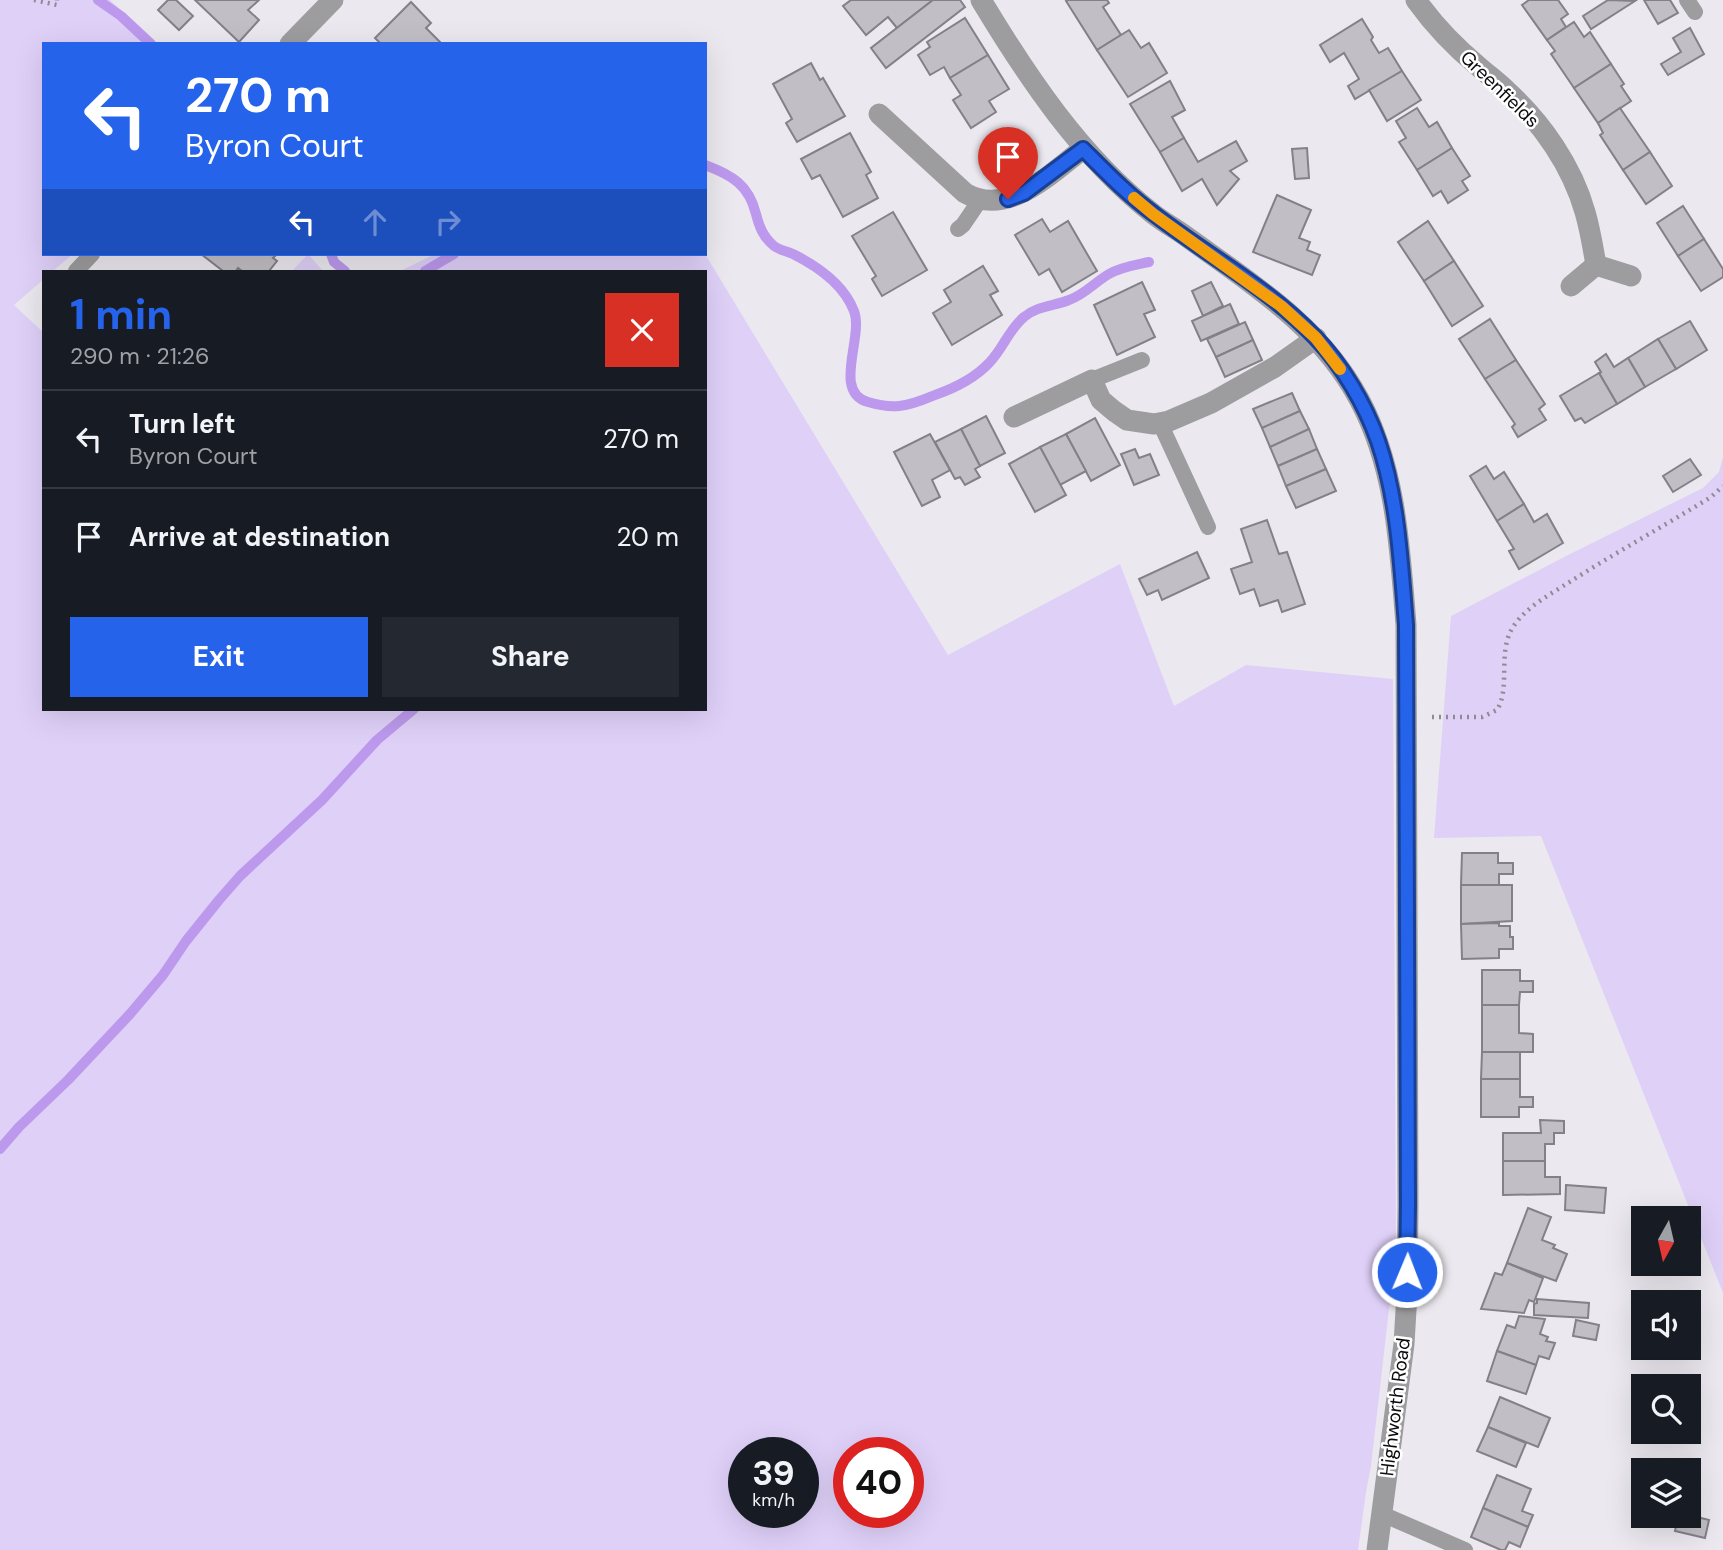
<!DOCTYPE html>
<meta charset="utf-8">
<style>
body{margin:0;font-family:"DM Sans",sans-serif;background:#242831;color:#f1f3f6;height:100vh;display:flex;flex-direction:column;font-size:26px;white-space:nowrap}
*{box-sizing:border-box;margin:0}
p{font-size:23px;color:#9ea1a6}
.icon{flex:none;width:38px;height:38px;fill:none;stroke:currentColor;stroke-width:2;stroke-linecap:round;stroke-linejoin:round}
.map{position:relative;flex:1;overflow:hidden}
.sheet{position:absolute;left:42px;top:270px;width:665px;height:441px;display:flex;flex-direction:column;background:#171b24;border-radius:0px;box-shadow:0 7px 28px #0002}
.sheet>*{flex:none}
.hud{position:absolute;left:42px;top:42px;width:665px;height:214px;border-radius:0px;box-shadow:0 7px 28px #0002;background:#2563eb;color:#fff;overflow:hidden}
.needle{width:46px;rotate:188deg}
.tools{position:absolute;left:1631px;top:1206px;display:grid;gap:14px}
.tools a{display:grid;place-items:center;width:70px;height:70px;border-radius:0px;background:#171b24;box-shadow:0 7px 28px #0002;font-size:35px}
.speed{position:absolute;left:728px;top:1437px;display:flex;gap:14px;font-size:35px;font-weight:700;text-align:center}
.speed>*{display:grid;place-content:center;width:91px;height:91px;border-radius:50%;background:#171b24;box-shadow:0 7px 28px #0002;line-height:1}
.speed small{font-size:18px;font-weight:400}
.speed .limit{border:10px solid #d22;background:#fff;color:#111}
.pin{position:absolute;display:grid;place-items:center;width:60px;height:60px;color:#fff;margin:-72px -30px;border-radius:50% 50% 50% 0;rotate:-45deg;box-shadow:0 0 7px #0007}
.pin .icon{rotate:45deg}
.me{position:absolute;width:77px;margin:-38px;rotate:1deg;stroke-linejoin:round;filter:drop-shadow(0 0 5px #0008)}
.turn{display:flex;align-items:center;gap:24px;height:147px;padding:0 28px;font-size:32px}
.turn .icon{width:91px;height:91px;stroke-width:2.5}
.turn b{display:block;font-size:49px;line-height:60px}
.lanes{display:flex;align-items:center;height:66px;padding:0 28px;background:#0003;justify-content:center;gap:35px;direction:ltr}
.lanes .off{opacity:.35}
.round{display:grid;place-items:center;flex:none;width:74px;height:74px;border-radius:0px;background:#242831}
.overview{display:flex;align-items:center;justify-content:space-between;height:119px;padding:0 28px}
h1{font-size:42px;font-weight:700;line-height:52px;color:#2563eb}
.button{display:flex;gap:14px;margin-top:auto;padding:14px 28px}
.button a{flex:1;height:80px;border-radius:0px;background:#2563eb;color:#fff;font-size:28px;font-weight:700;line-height:80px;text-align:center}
.button a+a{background:#242831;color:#f1f3f6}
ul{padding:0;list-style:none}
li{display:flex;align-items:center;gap:21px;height:98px;padding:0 28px;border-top:2px solid #363941}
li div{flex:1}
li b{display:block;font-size:26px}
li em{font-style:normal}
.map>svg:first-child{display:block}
.green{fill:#dfd0f8;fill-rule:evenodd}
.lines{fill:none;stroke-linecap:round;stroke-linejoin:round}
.stream{stroke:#bc99ed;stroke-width:10}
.building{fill:#c1bfc5;stroke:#838187;stroke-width:2}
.path{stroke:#8d8c90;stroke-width:4.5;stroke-dasharray:2 5;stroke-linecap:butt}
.service{stroke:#9d9d9f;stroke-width:16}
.minor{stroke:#9d9d9f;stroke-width:21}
.tertiary{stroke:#9d9d9f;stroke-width:21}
.route-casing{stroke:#184099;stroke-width:18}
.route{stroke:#2563eb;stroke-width:12}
.slow{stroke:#f59e0b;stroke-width:12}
.labels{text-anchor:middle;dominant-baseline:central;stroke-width:5;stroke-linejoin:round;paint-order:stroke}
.street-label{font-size:19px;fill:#0b0b0d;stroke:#fff}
</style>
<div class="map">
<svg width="1723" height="1550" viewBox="0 0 1723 1550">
<rect width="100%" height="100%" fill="#ebe9ef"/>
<g class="green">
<path d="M0 0H110L157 44H44V254H73L53 271H44V279L14 305 44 333V709H705V271H400L435 254H705L948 655 1120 564 1174 706 1246 665 1393 679 1396 1248 1371 1466 1366 1492 1358 1550H0ZM744 1452H803V1512H744ZM849 1452H908V1512H849Z"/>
<polygon points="308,254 323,271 292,271"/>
<polygon points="1723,457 1723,1293 1541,836 1434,838 1451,616 1566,556 1703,488 1719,472"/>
</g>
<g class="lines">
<g class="stream">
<polyline points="98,0 121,16 151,44"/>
<path d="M705 165C732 175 749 185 756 214 759 226 763 237 774 246 779 250 786 251 793 254 817 266 844 285 854 311 864 337 832 392 868 402 878 405 889 407 899 406 912 405 923 400 935 395 955 388 974 379 989 363 1003 349 1009 329 1024 317 1037 306 1054 306 1069 300 1084 295 1095 282 1109 274 1121 267 1135 265 1149 262"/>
<polyline points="331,254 334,262 345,271"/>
<polyline points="425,271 454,254"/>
<polyline points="0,1149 19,1127 68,1080 130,1014 163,975 186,941 219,900 240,876 322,800 377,740 414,709"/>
</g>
</g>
<g class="building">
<polygon points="168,0 176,0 193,16 179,30 158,10"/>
<polygon points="195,0 259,0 248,10 259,20 239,42"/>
<polygon points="851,0 933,0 897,28 888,17 866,35 843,6"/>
<polygon points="933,0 960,0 965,7 886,68 871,48"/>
<polygon points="1068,0 1107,0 1109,3 1103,7 1121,35 1097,50 1066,1"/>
<polygon points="1529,0 1558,0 1568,14 1561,19 1566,27 1547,40 1522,5"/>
<polygon points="1608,0 1635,1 1591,29 1583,16"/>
<polygon points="1644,0 1670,0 1678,13 1658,24"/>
<polygon points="411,2 431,23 426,28 442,44 381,44 375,38"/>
<polygon points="965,18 988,55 950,78 944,67 930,75 918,55 930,47 927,42"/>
<polygon points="1362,19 1373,37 1371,40 1379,53 1388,48 1402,71 1355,99 1348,86 1359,79 1344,53 1330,62 1320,45"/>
<polygon points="1574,22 1584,37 1590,32 1611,64 1574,88 1551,54 1555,51 1547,40"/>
<polygon points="1690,28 1704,54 1668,75 1661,64 1681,52 1673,38"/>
<polygon points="1129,30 1141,48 1149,43 1167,73 1128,97 1097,50"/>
<polygon points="988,55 1009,89 989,101 996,112 971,128 953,100 961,95 950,78"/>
<polygon points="811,63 820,80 823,78 845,116 797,142 786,123 792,119 773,84"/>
<polygon points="1611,64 1624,84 1621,86 1631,101 1598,123 1574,88"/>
<polygon points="1402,71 1421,100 1387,121 1369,90"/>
<polygon points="1170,81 1185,110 1172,117 1184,138 1160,152 1130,104"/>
<polygon points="1417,108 1429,127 1437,122 1452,148 1417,170 1399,142 1406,138 1396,121"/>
<polygon points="1620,108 1650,152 1623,170 1600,135 1603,133 1598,123"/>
<polygon points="850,133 871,172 866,175 878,198 843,217 820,175 812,179 801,159"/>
<polygon points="1184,138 1198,162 1236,141 1247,161 1230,171 1239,179 1217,205 1202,179 1182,191 1160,152"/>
<polygon points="1307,148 1309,178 1295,179 1292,149"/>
<polygon points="1452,148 1470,176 1462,181 1468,190 1448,203 1441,191 1433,196 1417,170"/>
<polygon points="1650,152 1672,186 1646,204 1623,170"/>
<polygon points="1277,195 1311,210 1299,238 1310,242 1307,250 1320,255 1312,275 1253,252"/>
<polygon points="1683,206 1704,239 1678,256 1657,223"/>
<polygon points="893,212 927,270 882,296 872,279 876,276 852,236"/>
<polygon points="1042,219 1050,232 1068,221 1097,271 1062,292 1049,269 1039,275 1015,235"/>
<polygon points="1428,221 1454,261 1424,281 1398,242"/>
<polygon points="1704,239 1723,269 1723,277 1701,291 1678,256"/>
<polygon points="201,254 277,254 273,258 277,261 269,271 242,271 238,268 236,271 223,271"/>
<polygon points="1454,261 1483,306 1452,326 1424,281"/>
<polygon points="983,266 998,291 990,295 1002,315 952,345 933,313 951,302 944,290"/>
<polygon points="1142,282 1155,310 1144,314 1155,337 1117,355 1094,305"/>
<polygon points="1211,282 1223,306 1203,316 1192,291"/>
<polygon points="1230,304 1239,324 1201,341 1192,321"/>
<polygon points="1490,319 1516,360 1485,379 1459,339"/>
<polygon points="1690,321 1707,350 1676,369 1658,339"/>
<polygon points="1245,322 1253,340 1216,357 1207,339"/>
<polygon points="1658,339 1676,369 1645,387 1628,358"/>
<polygon points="1253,340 1262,360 1225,377 1216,357"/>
<polygon points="1606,354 1614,367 1628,358 1645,387 1617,404 1599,373 1601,372 1595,362"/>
<polygon points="1516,360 1545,404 1539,409 1546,420 1518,437 1512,427 1515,424 1485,379"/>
<polygon points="1599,373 1617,404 1585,423 1581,418 1575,421 1560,396"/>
<polygon points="1292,393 1300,411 1262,428 1253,409"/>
<polygon points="1300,411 1309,429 1270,447 1262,428"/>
<polygon points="986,416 1005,453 980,466 961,429"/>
<polygon points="1095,418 1120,465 1091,481 1066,434"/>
<polygon points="961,429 980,466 975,469 980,477 965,485 960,477 955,479 935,442"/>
<polygon points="1309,429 1317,449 1278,466 1270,447"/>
<polygon points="930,434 950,470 932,480 940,497 922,506 894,452"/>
<polygon points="1066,434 1086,471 1060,485 1040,447"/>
<polygon points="1040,447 1066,495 1035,512 1009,464"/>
<polygon points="1135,449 1139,458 1150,454 1159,475 1134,485 1121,454"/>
<polygon points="1317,449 1326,469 1286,486 1278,466"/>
<polygon points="1690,459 1701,475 1673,492 1663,476"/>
<polygon points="1486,466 1494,479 1504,472 1524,504 1497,521 1470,476"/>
<polygon points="1326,469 1336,491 1296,508 1286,486"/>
<polygon points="1524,504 1534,522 1547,514 1563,543 1519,569 1509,551 1514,549 1497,521"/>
<polygon points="1267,520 1279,554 1287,552 1305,604 1282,612 1278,600 1260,606 1254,589 1240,594 1231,569 1252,562 1241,529"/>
<polygon points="1197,552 1209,578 1162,600 1158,590 1147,595 1139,579"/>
<polygon points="1462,853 1498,853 1498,863 1513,863 1513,874 1499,874 1499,886 1461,885"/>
<polygon points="1461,885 1512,885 1512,921 1461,924"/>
<polygon points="1499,923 1499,926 1510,926 1510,937 1513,937 1513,949 1499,949 1499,958 1462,959 1461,924"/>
<polygon points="1482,970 1520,970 1520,981 1533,981 1533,992 1520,992 1519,1005 1482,1005"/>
<polygon points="1482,1005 1519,1005 1519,1033 1533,1034 1533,1052 1482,1052"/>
<polygon points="1482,1052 1520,1052 1520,1079 1481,1079"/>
<polygon points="1481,1079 1520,1079 1520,1097 1533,1097 1533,1107 1519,1107 1519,1117 1481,1117"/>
<polygon points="1540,1120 1564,1121 1564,1133 1554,1133 1554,1144 1545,1144 1545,1161 1503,1161 1503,1133 1541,1133"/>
<polygon points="1503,1161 1545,1161 1545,1177 1560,1177 1560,1194 1503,1195"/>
<polygon points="1566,1185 1606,1188 1604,1213 1565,1210"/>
<polygon points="1528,1208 1551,1217 1542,1240 1555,1245 1553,1248 1567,1254 1556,1281 1507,1263"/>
<polygon points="1507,1263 1543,1278 1534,1302 1529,1300 1524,1313 1481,1309 1495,1273 1502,1275"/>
<polygon points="1537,1299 1589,1303 1588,1318 1534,1315 1534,1304 1537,1303"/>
<polygon points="1519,1316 1545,1319 1540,1334 1548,1337 1546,1341 1555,1343 1549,1359 1539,1356 1536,1365 1497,1351 1507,1325 1515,1328"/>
<polygon points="1576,1320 1599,1325 1596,1340 1573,1336"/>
<polygon points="1497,1351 1536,1365 1526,1394 1487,1381"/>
<polygon points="1500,1397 1550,1418 1538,1447 1488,1427"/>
<polygon points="1488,1427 1526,1443 1516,1467 1477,1451"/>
<polygon points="1497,1475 1531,1489 1522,1511 1533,1515 1528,1527 1483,1508"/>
<polygon points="1483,1508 1528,1527 1520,1547 1509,1542 1505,1550 1501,1550 1471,1537"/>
<polygon points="1689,1515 1709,1520 1705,1538 1675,1531 1678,1516"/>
</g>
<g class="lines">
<g class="path">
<polyline points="34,0 57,5 57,0"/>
<path d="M1432 717H1482L1497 710C1511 687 1497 652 1513 627 1526 607 1549 595 1568 583 1615 553 1664 526 1711 497L1723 486"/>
</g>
<g class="service">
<polyline points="1687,0 1695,12"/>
<polyline points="958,229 963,225 980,200"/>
<polyline points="76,271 92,254"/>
<polyline points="1092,380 1142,360"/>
<polyline points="1160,423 1208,527"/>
<polyline points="1382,1514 1465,1550"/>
</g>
<g class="minor">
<path d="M1416 0C1434 25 1455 47 1478 66 1488 75 1498 82 1507 91 1542 123 1572 166 1585 212 1590 229 1593 247 1596 265L1631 276"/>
<polyline points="290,44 333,0"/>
<path d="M879 114 965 193C1008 218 1051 173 1083 149"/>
<polyline points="1571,286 1596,265"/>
<polyline points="1014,417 1092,380 1101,400 1114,411 1127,420 1154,424 1169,421 1211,403 1275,367 1316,338"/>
</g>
<path class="tertiary" d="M981 0C1028 78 1080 156 1152 213 1163 222 1176 229 1187 237 1252 284 1320 326 1359 399 1396 467 1400 549 1406 625L1408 1205 1407 1293 1404 1344 1377 1550"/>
</g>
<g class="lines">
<g class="route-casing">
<path id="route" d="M1008 199 1024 193 1083 149C1106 172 1128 195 1154 214 1207 255 1268 288 1315 337 1342 365 1365 404 1378 441 1398 499 1401 564 1406 625L1408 1205 1407 1272"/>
</g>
<use href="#route" class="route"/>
<polyline class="slow" points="1134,198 1153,214 1281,306 1316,338 1340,369"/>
</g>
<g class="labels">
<g class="street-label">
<text transform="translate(1500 89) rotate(44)">Greenfields</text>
<text transform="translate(1395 1407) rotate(-83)">Highworth Road</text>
</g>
</g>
</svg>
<div class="tools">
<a><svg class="needle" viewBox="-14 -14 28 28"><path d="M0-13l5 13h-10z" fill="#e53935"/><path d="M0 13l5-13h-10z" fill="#9ea1a6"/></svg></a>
<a><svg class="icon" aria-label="sound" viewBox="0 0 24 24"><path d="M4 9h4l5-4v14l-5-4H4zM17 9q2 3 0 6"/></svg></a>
<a><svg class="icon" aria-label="search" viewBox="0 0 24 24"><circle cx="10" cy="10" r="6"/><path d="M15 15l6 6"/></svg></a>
<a><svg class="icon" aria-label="layers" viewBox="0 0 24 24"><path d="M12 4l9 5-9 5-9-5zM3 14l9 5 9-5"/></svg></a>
</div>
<div class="speed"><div>39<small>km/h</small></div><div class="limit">40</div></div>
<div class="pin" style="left:1008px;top:199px;background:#d93025"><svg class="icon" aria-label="arrive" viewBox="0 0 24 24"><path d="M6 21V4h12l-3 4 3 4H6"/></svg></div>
<svg class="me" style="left:1407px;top:1272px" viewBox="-20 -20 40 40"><circle r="17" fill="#2563eb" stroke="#fff" stroke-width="3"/><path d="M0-11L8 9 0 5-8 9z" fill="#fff"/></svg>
<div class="hud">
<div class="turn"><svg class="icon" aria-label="left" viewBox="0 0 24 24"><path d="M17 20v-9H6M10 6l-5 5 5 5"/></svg><div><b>270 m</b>Byron Court</div></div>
<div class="lanes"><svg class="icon" aria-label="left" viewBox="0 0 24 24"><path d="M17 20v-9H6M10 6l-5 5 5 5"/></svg><svg class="icon off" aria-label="ahead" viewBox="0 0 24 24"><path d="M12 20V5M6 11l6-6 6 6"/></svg><svg class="icon off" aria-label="right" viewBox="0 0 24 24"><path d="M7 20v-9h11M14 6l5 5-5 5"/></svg></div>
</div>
<section class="sheet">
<div class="overview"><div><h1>1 min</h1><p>290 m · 21:26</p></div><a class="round" style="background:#d93025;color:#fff"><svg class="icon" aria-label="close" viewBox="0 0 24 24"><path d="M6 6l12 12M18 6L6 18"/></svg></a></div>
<ul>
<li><svg class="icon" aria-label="left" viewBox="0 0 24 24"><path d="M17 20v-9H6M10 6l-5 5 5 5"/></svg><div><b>Turn left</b><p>Byron Court</p></div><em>270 m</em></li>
<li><svg class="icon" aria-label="arrive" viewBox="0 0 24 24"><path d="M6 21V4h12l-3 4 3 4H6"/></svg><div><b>Arrive at destination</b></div><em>20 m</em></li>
</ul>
<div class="button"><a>Exit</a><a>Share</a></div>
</section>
</div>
